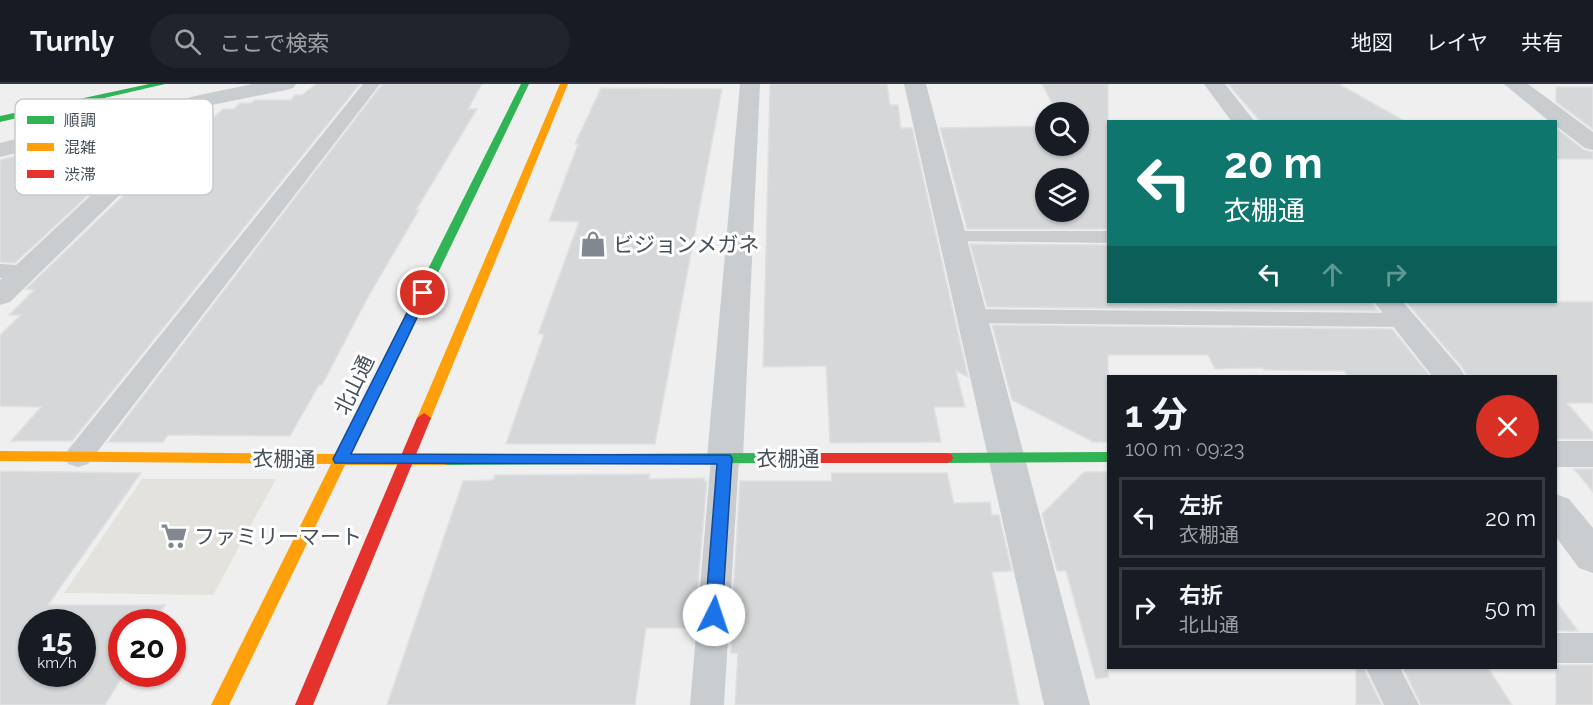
<!DOCTYPE html>
<html lang="ja">
<meta charset="utf-8">
<style>
body{margin:0;font-family:Raleway,"Noto Sans JP",sans-serif;background:#20242c;color:#f1f3f6;height:100vh;display:flex;flex-direction:column;font-size:22px;white-space:nowrap}
*{box-sizing:border-box;margin:0}
p{font-size:20px;color:#9ea1a6}
.icon{flex:none;width:33px;height:33px;fill:none;stroke:currentColor;stroke-width:2;stroke-linecap:round;stroke-linejoin:round}
.map{position:relative;flex:1;overflow:hidden}
.sheet{position:absolute;left:1107px;top:291px;width:450px;height:294px;display:flex;flex-direction:column;background:#171b24;border-radius:0px;box-shadow:0 2px 4px #0004}
.sheet>*{flex:none}
.hud{position:absolute;left:1107px;top:36px;width:450px;height:183px;border-radius:0px;box-shadow:0 2px 4px #0004;background:#0f766e;color:#fff;overflow:hidden}
.buttons{position:absolute;left:1035px;top:18px;display:grid;gap:12px}
.buttons a{display:grid;place-items:center;width:54px;height:54px;border-radius:50%;background:#171b24;box-shadow:0 2px 4px #0004;font-size:30px}
.speed{position:absolute;left:18px;top:525px;display:flex;gap:12px;font-size:30px;font-weight:700;text-align:center}
.speed>*{display:grid;place-content:center;width:78px;height:78px;border-radius:50%;background:#171b24;box-shadow:0 2px 4px #0004;line-height:1}
.speed small{font-size:15px;font-weight:400}
.speed .limit{border:9px solid #d22;background:#fff;color:#111}
.pin{position:absolute;display:grid;place-items:center;width:51px;height:51px;color:#fff;margin:-26px;border:3px solid #fff;border-radius:50%;box-shadow:0 2px 6px #0007}
.me{position:absolute;width:66px;margin:-33px;rotate:4deg;stroke-linejoin:round;filter:drop-shadow(0 0 4px #0008)}
.turn{display:flex;align-items:center;gap:21px;height:126px;padding:0 18px;font-size:27px}
.turn .icon{width:78px;height:78px;stroke-width:2.5}
.turn b{display:block;font-size:42px;line-height:51px}
.lanes{display:flex;align-items:center;height:57px;padding:0 18px;background:#0003;justify-content:center;gap:30px;direction:ltr}
.lanes .off{opacity:.35}
.round{display:grid;place-items:center;flex:none;width:63px;height:63px;border-radius:32px;background:#20242c}
.summary{display:flex;align-items:center;justify-content:space-between;height:102px;padding:0 18px}
h1{font-size:36px;font-weight:700;line-height:45px}
ul{padding:0;list-style:none}
li{display:flex;align-items:center;gap:18px;height:81px;margin:0 12px 9px;padding:0 6px;border:3px solid #363941;border-radius:0px}
li div{flex:1}
li b{display:block;font-size:22px}
li em{font-style:normal}
header{display:flex;align-items:center;gap:36px;box-sizing:border-box;height:84px;padding:0 30px;background:#171b24;border-bottom:2px solid #363941}
header strong{font-size:28px}
nav{display:flex;gap:33px;margin-inline-start:auto;font-size:21px}
.search{width:420px;height:54px;background:#20242c;display:flex;align-items:center;gap:15px;box-sizing:border-box;padding:0 21px;border-radius:33px;color:#9ea1a6;font-size:22px}
.map>svg:first-child{display:block}
.commercial{fill:#e4e2dc}
.building{fill:#d6d7d8;stroke:#e0e1e2;stroke-width:1.5;fill-rule:evenodd}
.lines{fill:none;stroke-linecap:round;stroke-linejoin:round}
.lane{fill:#cacdd0;fill-rule:evenodd}
.street{fill:#cacdd0;fill-rule:evenodd}
.fast{fill:#30b455;fill-rule:evenodd}
.slow{fill:#ff9f0a;fill-rule:evenodd}
.jam{fill:#e5322d;fill-rule:evenodd}
.route{fill:#1a73e8;stroke:#114b97;stroke-width:1.5}
.labels{text-anchor:middle;dominant-baseline:central;stroke-width:6;stroke-linejoin:round;paint-order:stroke}
.poi-label{font-size:21px;fill:#46515b;stroke:#fff;text-anchor:start}
.street-label{font-size:21px;fill:#46515b;stroke:#fff}
.key{fill:#fff;stroke:#c8cbce;stroke-width:1.5}
.key-label{font-size:16px;fill:#46515b}
</style>
<header>
<strong>Turnly</strong>
<div class="search"><svg class="icon" aria-label="search" viewBox="0 0 24 24"><circle cx="10" cy="10" r="6"/><path d="M15 15l6 6"/></svg>ここで検索</div>
<nav><a>地図</a><a>レイヤ</a><a>共有</a></nav>
</header>
<div class="map">
<svg width="1593" height="621" viewBox="0 0 1593 621">
<rect width="100%" height="100%" fill="#efefef"/>
<polygon class="commercial" points="142,395 276,395 213,511 64,509"/>
<g class="building">
<polygon points="316,0 360,0 72,357 11,357 41,323 0,322 0,251 21,231 9,231 34,206 26,205 200,38 209,38 223,25 234,25 240,19 251,19 255,16 291,16 295,11 302,11"/>
<polygon points="382,0 482,0 468,25 477,25 416,126 419,126 368,213 322,301 319,301 290,352 168,351 163,358 108,358"/>
<polygon points="770,0 887,0 890,21 898,21 901,44 912,44 968,293 956,287 965,323 934,323 941,358 830,359 826,282 763,283"/>
<path d="M1042 0H1108V145H967L940 44 1046 42V62H1078V28H1057ZM1046 94H1078V128H1046Z"/>
<polygon points="1228,0 1339,0 1406,38 1261,38"/>
<polygon points="1556,3 1593,3 1593,45 1556,18"/>
<polygon points="601,4 722,5 655,360 506,360 544,250 538,250 579,138 549,137 578,60 575,60"/>
<polygon points="136,43 137,47 149,44 152,52 15,179 0,178 0,76"/>
<polygon points="1556,44 1584,66 1593,68 1593,75 1556,75"/>
<polygon points="970,160 1108,161 1108,218 1372,218 1378,227 987,223"/>
<polygon points="1406,218 1593,218 1593,319 1567,319 1593,349 1593,355 1556,355 1556,292 1467,292 1462,283"/>
<polygon points="992,241 1392,245 1430,292 1348,292 1344,287 1264,286 1263,284 1215,285 1208,271 1108,271 1108,358 1093,358 1012,316"/>
<polygon points="1574,385 1593,385 1593,408"/>
<path d="M0 387 141 389 48 521H165L154 538H122V590H124L105 621H0ZM32 538H82V590H32Z"/>
<polygon points="1084,388 1108,388 1108,593 1096,595 1066,487 1057,487 1042,430"/>
<polygon points="831,389 947,389 954,419 990,418 992,431 999,431 1012,487 992,488 1019,621 735,621 738,569 731,569 733,544 731,544 740,397 832,397"/>
<polygon points="650,390 649,395 704,394 704,397 707,397 694,544 646,544 635,621 387,621 463,397 493,396 495,391"/>
<polygon points="1556,517 1578,547 1556,547"/>
<rect x="1556" y="581" width="37" height="40"/>
<polygon points="1403,584 1488,584 1512,621 1421,621"/>
<polygon points="1356,585 1364,585 1382,621 1356,621"/>
</g>
<g class="lines">
<g class="lane">
<polygon points="363,0 380,0 88,380 78,383 68,380 64,373 68,366"/>
<polygon points="953,147 1108,147 1108,159 946,157 943,153 946,149"/>
<polygon points="0,180 34,182 37,187 34,192 0,194"/>
<polygon points="973,225 1403,229 1411,231 1415,236 1411,241 1403,243 973,239 965,237 961,232 965,227"/>
<polygon points="725,364 735,367 739,374 724,621 690,621 711,374 715,367"/>
<rect x="1556" y="549" width="37" height="30"/>
<polygon points="1366,584 1400,584 1419,621 1384,621"/>
</g>
<g class="street">
<polygon points="253,0 296,0 293,4 286,6 212,21 10,218 0,221 0,196 179,29 0,73 0,59 204,10"/>
<polygon points="740,0 760,0 743,374 738,383 725,387 712,383 707,374"/>
<polygon points="904,0 926,0 1090,621 1044,621"/>
<polygon points="1204,0 1225,0 1255,38 1232,38"/>
<polygon points="1504,0 1528,0 1593,48 1593,66 1585,64 1556,42 1556,38 1550,38"/>
<polygon points="1374,218 1403,218 1460,284 1465,292 1432,292"/>
<rect x="1556" y="357" width="37" height="26"/>
<polygon points="1556,410 1569,415 1593,444 1593,489 1579,484 1556,453"/>
</g>
<g class="fast">
<polygon points="149,0 165,0 0,38 0,32"/>
<polygon points="521,0 529,0 435,195 433,197 425,197 423,195"/>
<polygon points="1108,368 1108,378 946,379 941,378 939,374 941,370 946,369"/>
<polygon points="764,369 769,370 771,374 769,378 764,379 444,381 439,380 437,376 439,372 444,371"/>
</g>
<g class="slow">
<polygon points="560,0 568,0 431,334 429,338 419,338 417,334"/>
<polygon points="429,191 435,195 351,370 444,371 449,372 451,376 449,380 444,381 345,381 229,621 211,621 331,380 0,377 0,367 336,370 423,195"/>
</g>
<g class="jam">
<polygon points="424,329 431,334 313,621 295,621 417,334"/>
<polygon points="764,369 946,369 951,370 953,374 951,378 946,379 764,379 759,378 757,374 759,370"/>
</g>
</g>
<polygon class="route" points="423,205 429,209 351,370 730,371 732,374 722,531 720,537 714,539 708,537 705,531 717,380 335,379 333,375 417,209"/>
<defs>
<g id="shop-bare" transform="scale(2.07)"><path d="M-5-2.5h2.3a2.7 3.5 0 0 1 5.4 0H5L5.5 6h-11ZM-1.5-2.5h3a1.5 2.3 0 0 0-3 0Z" fill="#81888f" stroke="#fff" stroke-width="2.5" paint-order="stroke"/></g>
<g id="supermarket-bare" transform="scale(2.07)"><path d="M-6-5.5h2.5l.6 2H6L4.5 2H-2.5L-4.4-4H-6ZM-1.5 3.2a1.3 1.3 0 1 0 .1 0ZM3 3.2a1.3 1.3 0 1 0 .1 0Z" fill="#81888f" stroke="#fff" stroke-width="2.5" paint-order="stroke"/></g>
</defs>
<g fill-rule="evenodd">
<use href="#shop-bare" x="593" y="160"/>
<use href="#supermarket-bare" x="174" y="452"/>
</g>
<g class="labels">
<g class="poi-label">
<text x="613" y="160">ビジョンメガネ</text>
<text x="194" y="452">ファミリーマート</text>
</g>
<g class="street-label">
<text transform="translate(354 301) rotate(-64)">北山通</text>
<text x="788" y="374">衣棚通</text>
<text transform="translate(284 375) rotate(1)">衣棚通</text>
</g>
</g>
<rect x="15" y="15" width="198" height="96" rx="9" class="key"/>
<rect x="27" y="32" width="27" height="8" fill="#30b455"/>
<rect x="27" y="59" width="27" height="8" fill="#ff9f0a"/>
<rect x="27" y="86" width="27" height="8" fill="#e5322d"/>
<g class="key-label">
<text x="64" y="42">順調</text>
<text x="64" y="69">混雑</text>
<text x="64" y="96">渋滞</text>
</g>
</svg>
<div class="buttons">
<a><svg class="icon" aria-label="search" viewBox="0 0 24 24"><circle cx="10" cy="10" r="6"/><path d="M15 15l6 6"/></svg></a>
<a><svg class="icon" aria-label="layers" viewBox="0 0 24 24"><path d="M12 4l9 5-9 5-9-5zM3 14l9 5 9-5"/></svg></a>
</div>
<div class="speed"><div>15<small>km/h</small></div><div class="limit">20</div></div>
<div class="pin" style="left:423px;top:209px;background:#d93025"><svg class="icon" aria-label="arrive" viewBox="0 0 24 24"><path d="M6 21V4h12l-3 4 3 4H6"/></svg></div>
<svg class="me" style="left:714px;top:531px" viewBox="-20 -20 40 40"><circle r="19" fill="#fff"/><path d="M0-13L10 11 0 6-10 11z" fill="#1a73e8"/></svg>
<div class="hud">
<div class="turn"><svg class="icon" aria-label="left" viewBox="0 0 24 24"><path d="M17 20v-9H6M10 6l-5 5 5 5"/></svg><div><b>20 m</b>衣棚通</div></div>
<div class="lanes"><svg class="icon" aria-label="left" viewBox="0 0 24 24"><path d="M17 20v-9H6M10 6l-5 5 5 5"/></svg><svg class="icon off" aria-label="ahead" viewBox="0 0 24 24"><path d="M12 20V5M6 11l6-6 6 6"/></svg><svg class="icon off" aria-label="right" viewBox="0 0 24 24"><path d="M7 20v-9h11M14 6l5 5-5 5"/></svg></div>
</div>
<section class="sheet">
<div class="summary"><div><h1>1 分</h1><p>100 m · 09:23</p></div><a class="round" style="background:#d93025;color:#fff"><svg class="icon" aria-label="close" viewBox="0 0 24 24"><path d="M6 6l12 12M18 6L6 18"/></svg></a></div>
<ul>
<li><svg class="icon" aria-label="left" viewBox="0 0 24 24"><path d="M17 20v-9H6M10 6l-5 5 5 5"/></svg><div><b>左折</b><p>衣棚通</p></div><em>20 m</em></li>
<li><svg class="icon" aria-label="right" viewBox="0 0 24 24"><path d="M7 20v-9h11M14 6l5 5-5 5"/></svg><div><b>右折</b><p>北山通</p></div><em>50 m</em></li>
</ul>
</section>
</div>
